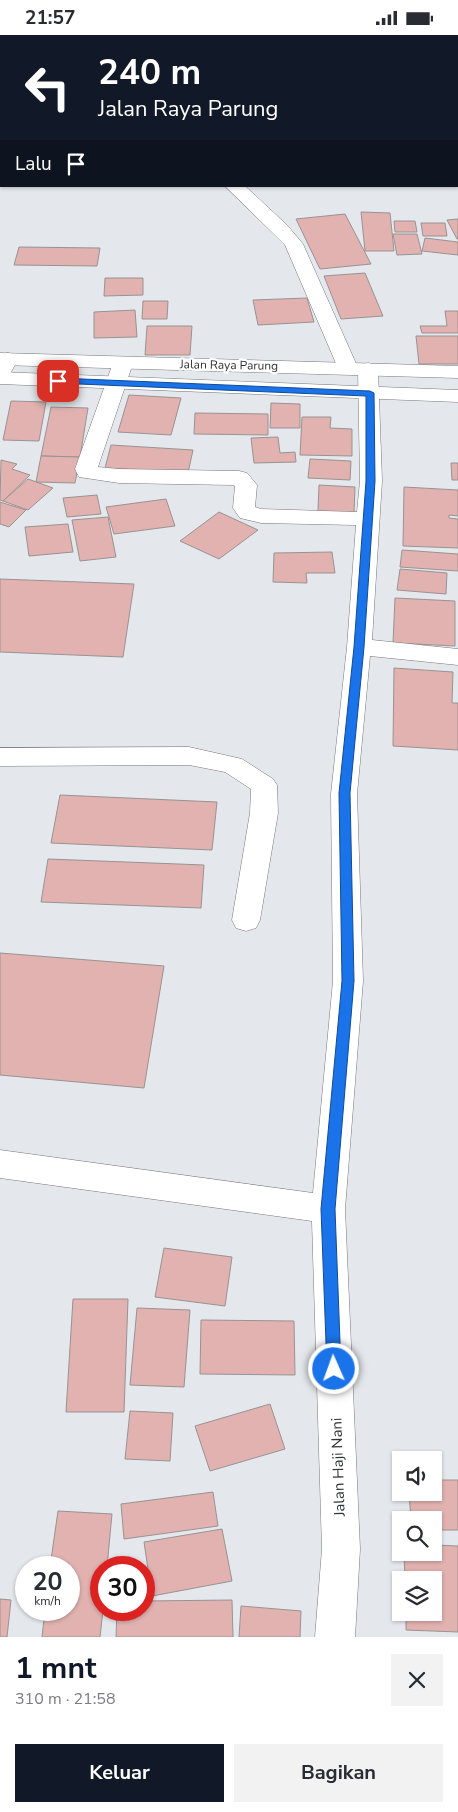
<!DOCTYPE html>
<html lang="id">
<meta charset="utf-8">
<style>
body{margin:0;font-family:"Nunito Sans",sans-serif;background:#f2f2f3;color:#2b2b33;height:100vh;display:flex;flex-direction:column;font-size:19px;white-space:nowrap}
*{box-sizing:border-box;margin:0}
p{font-size:16px;color:#7c7c81}
.icon{flex:none;width:28px;height:28px;fill:none;stroke:currentColor;stroke-width:2;stroke-linecap:round;stroke-linejoin:round}
.map{position:relative;height:1602px;overflow:hidden}
.drawer{display:flex;flex-direction:column;background:#fff;flex:1}
.drawer>*{flex:none}
.banner{position:absolute;left:0px;top:0px;width:459px;height:152px;box-shadow:0 1px 4px #0004;background:#111827;color:#fff;overflow:hidden}
.controls{position:absolute;left:392px;top:1416px;display:grid;gap:10px}
.controls a{display:grid;place-items:center;width:50px;height:50px;border-radius:0px;background:#fff;box-shadow:0 1px 4px #0004;font-size:25px}
.speed{position:absolute;left:15px;top:1521px;display:flex;gap:10px;font-size:25px;font-weight:700;text-align:center}
.speed>*{display:grid;place-content:center;width:65px;height:65px;border-radius:50%;background:#fff;box-shadow:0 1px 4px #0004;line-height:1}
.speed small{font-size:12px;font-weight:400}
.speed .limit{border:8px solid #d22;background:#fff;color:#111}
.pin{position:absolute;display:grid;place-items:center;width:42px;height:42px;color:#fff;margin:-21px;border-radius:10px;box-shadow:0 2px 8px #0006}
.me{position:absolute;width:55px;margin:-28px;rotate:358deg;stroke-linejoin:round;filter:drop-shadow(0 0 4px #0008)}
.turn{display:flex;align-items:center;gap:18px;height:105px;padding:0 15px;font-size:22px}
.turn .icon{width:65px;height:65px;stroke-width:2.5}
.turn b{display:block;font-size:35px;line-height:42px}
.then{display:flex;align-items:center;height:48px;padding:0 15px;background:#0003;gap:10px;font-size:19px}
.round{display:grid;place-items:center;flex:none;width:52px;height:52px;border-radius:0px;background:#f2f2f3}
.head{display:flex;align-items:center;justify-content:space-between;height:85px;padding:0 15px}
h1{font-size:30px;font-weight:700;line-height:38px;color:#111827}
.cta{display:flex;gap:10px;margin-top:auto;padding:10px 15px}
.cta a{flex:1;height:58px;border-radius:0px;background:#111827;color:#fff;font-size:20px;font-weight:700;line-height:58px;text-align:center}
.cta a+a{background:#f2f2f3;color:#2b2b33}
.status{display:flex;justify-content:space-between;align-items:center;height:35px;padding:0 25px;background:#fff;direction:ltr}
.status svg{height:14px;fill:currentColor}
.map>svg:first-child{display:block}
.building{fill:#e1b2b0;stroke:#989393}
.lines{fill:none;stroke-linecap:round;stroke-linejoin:round}
.service-casing{stroke:#75787b;stroke-width:2}
.minor-casing{stroke:#75787b;stroke-width:1}
.trunk-casing{stroke:#75787b;stroke-width:1}
.service{fill:#fff;fill-rule:evenodd}
.minor{fill:#fff;fill-rule:evenodd}
.trunk{fill:#fff;fill-rule:evenodd}
.route{fill:#1a73e8;stroke:#114b97}
.labels{text-anchor:middle;dominant-baseline:central;stroke-width:4.5;stroke-linejoin:round;paint-order:stroke}
.far-street-label{font-size:12px;fill:#323335;stroke:#fff}
.street-label{font-size:15px;fill:#323335;stroke:#fff}
</style>
<div class="status"><b>21:57</b><svg viewBox="0 0 49 12"><path d="M0 12V9h3v3zM5 12V6h3v6zM10 12V3h3v9zM15 12V0h3v12zM26 1h20v11H26zM47 4h2v5h-2z"/></svg></div>
<div class="map">
<svg width="458" height="1602" viewBox="0 0 458 1602">
<rect width="100%" height="100%" fill="#e4e7eb"/>
<g class="building">
<polygon points="361,177 390,178 394,216 365,216"/>
<polygon points="345,179 371,229 320,234 296,184"/>
<polygon points="458,184 458,204 457,204 447,185"/>
<polygon points="394,186 415,186 417,197 395,197"/>
<polygon points="421,188 445,188 447,201 423,201"/>
<polygon points="393,199 417,199 422,219 397,220"/>
<polygon points="425,203 458,207 458,220 422,216"/>
<polygon points="19,212 100,213 97,231 14,230"/>
<polygon points="365,238 383,281 341,284 324,241"/>
<polygon points="105,243 143,243 143,260 104,261"/>
<polygon points="307,263 314,287 258,290 253,265"/>
<polygon points="143,266 168,266 167,284 142,284"/>
<polygon points="135,275 137,302 94,303 94,277"/>
<polygon points="445,276 458,276 458,298 422,298 420,291 447,291"/>
<polygon points="147,291 192,291 190,320 145,320"/>
<polygon points="416,301 458,301 458,329 419,329"/>
<polygon points="129,360 181,363 171,400 118,397"/>
<polygon points="11,366 46,367 39,406 3,405"/>
<polygon points="271,368 300,369 300,393 270,393"/>
<polygon points="51,372 88,373 80,422 41,421"/>
<polygon points="195,378 268,379 268,400 194,399"/>
<polygon points="302,382 331,382 330,393 352,394 352,421 300,420"/>
<polygon points="278,402 280,418 295,417 296,427 254,428 251,403"/>
<polygon points="111,410 193,415 188,438 105,433"/>
<polygon points="41,421 80,422 75,448 36,447"/>
<polygon points="310,424 351,426 350,445 308,443"/>
<polygon points="1,425 17,429 12,434 30,440 3,466 0,465"/>
<polygon points="451,428 458,428 458,445 452,445"/>
<polygon points="28,444 53,453 28,475 3,466"/>
<polygon points="319,450 355,452 354,478 318,476"/>
<polygon points="404,452 458,455 458,481 449,480 449,483 458,484 458,513 403,511"/>
<polygon points="97,460 101,479 67,482 63,463"/>
<polygon points="166,464 175,491 114,499 106,472"/>
<polygon points="0,467 26,475 9,492 0,489"/>
<polygon points="219,477 258,495 219,524 180,506"/>
<polygon points="108,482 116,522 80,526 72,485"/>
<polygon points="68,489 73,517 29,521 25,492"/>
<polygon points="402,515 458,519 458,536 400,532"/>
<polygon points="332,517 335,538 306,538 307,548 273,547 274,518"/>
<polygon points="400,534 447,538 446,559 397,555"/>
<polygon points="0,544 134,549 123,622 0,617"/>
<polygon points="395,563 455,566 455,611 393,608"/>
<polygon points="394,633 453,637 452,668 458,668 458,715 393,711"/>
<polygon points="60,760 217,767 212,815 51,808"/>
<polygon points="48,824 204,830 201,873 41,867"/>
<polygon points="0,918 164,931 144,1053 0,1040"/>
<polygon points="164,1213 232,1222 225,1271 155,1262"/>
<polygon points="73,1264 128,1264 124,1377 66,1377"/>
<polygon points="137,1273 190,1275 184,1352 130,1350"/>
<polygon points="201,1285 294,1286 295,1340 200,1339"/>
<polygon points="270,1369 285,1414 210,1436 195,1391"/>
<polygon points="130,1376 173,1378 170,1426 125,1424"/>
<polygon points="434,1445 458,1445 458,1495 434,1495 434,1485 411,1485 409,1458 434,1458"/>
<polygon points="213,1457 218,1491 124,1504 121,1469"/>
<polygon points="58,1476 112,1479 107,1532 101,1532 103,1575 100,1602 42,1602 45,1575 69,1575 69,1532 50,1532"/>
<polygon points="222,1494 232,1546 152,1561 144,1507"/>
<polygon points="434,1510 458,1511 458,1597 406,1595 406,1578 434,1578 434,1545 405,1545 404,1518 434,1518"/>
<polygon points="0,1564 11,1565 7,1602 0,1602"/>
<polygon points="232,1565 233,1602 116,1602 117,1575 144,1575 144,1566"/>
<polygon points="241,1571 301,1576 300,1602 239,1602"/>
</g>
<g class="lines">
<g class="service-casing">
<rect id="service" x="0" y="121" width="1" height="8"/>
</g>
<g class="minor-casing">
<g id="minor">
<polygon points="23,0 39,0 39,1 24,1"/>
<polygon points="392,0 408,0 408,1 393,1"/>
<polygon points="225,151 245,151 287,190 303,209 358,333 355,337 348,339 341,337 338,333 285,210"/>
<polygon points="8,318 15,320 18,324 7,345 0,347 0,321"/>
<polygon points="123,322 130,324 133,328 98,432 119,434 239,436 247,438 257,450 255,472 261,474 357,477 360,446 358,334 361,330 368,328 375,330 378,334 382,446 372,605 458,614 458,630 370,621 357,759 363,946 345,1174 360,1514 355,1602 315,1602 322,1514 312,1186 0,1143 0,1115 313,1158 333,946 331,759 347,612 356,490 261,488 240,483 233,473 235,451 233,450 119,448 79,442 75,434 113,328 116,324"/>
<polygon points="189,712 242,724 273,744 277,750 278,778 260,885 256,893 246,896 236,893 232,885 250,778 251,754 225,737 189,730 0,731 0,713"/>
</g>
</g>
<g class="trunk-casing">
<g id="trunk">
<polygon points="0,318 458,331 458,343 0,330"/>
<polygon points="0,337 458,355 458,367 0,349"/>
</g>
</g>
<use href="#service" class="service"/>
<use href="#minor" class="minor"/>
<use href="#trunk" class="trunk"/>
</g>
<polygon class="route" points="58,343 370,356 374,358 375,446 364,612 350,758 354,946 335,1174 341,1334 339,1339 334,1341 329,1339 327,1334 321,1174 342,946 339,758 354,612 366,446 366,361 55,348 54,346"/>
<g class="labels">
<g class="far-street-label">
<text transform="translate(229 330) rotate(1)">Jalan Raya Parung</text>
</g>
<g class="street-label">
<text transform="translate(338 1432) rotate(-92)">Jalan Haji Nani</text>
</g>
</g>
</svg>
<div class="controls">
<a><svg class="icon" aria-label="sound" viewBox="0 0 24 24"><path d="M4 9h4l5-4v14l-5-4H4zM17 9q2 3 0 6"/></svg></a>
<a><svg class="icon" aria-label="search" viewBox="0 0 24 24"><circle cx="10" cy="10" r="6"/><path d="M15 15l6 6"/></svg></a>
<a><svg class="icon" aria-label="layers" viewBox="0 0 24 24"><path d="M12 4l9 5-9 5-9-5zM3 14l9 5 9-5"/></svg></a>
</div>
<div class="speed"><div>20<small>km/h</small></div><div class="limit">30</div></div>
<div class="pin" style="left:58px;top:346px;background:#d93025"><svg class="icon" aria-label="arrive" viewBox="0 0 24 24"><path d="M6 21V4h12l-3 4 3 4H6"/></svg></div>
<svg class="me" style="left:334px;top:1334px" viewBox="-20 -20 40 40"><circle r="17" fill="#1a73e8" stroke="#fff" stroke-width="3"/><path d="M0-11L8 9 0 5-8 9z" fill="#fff"/></svg>
<div class="banner">
<div class="turn"><svg class="icon" aria-label="left" viewBox="0 0 24 24"><path d="M17 20v-9H6M10 6l-5 5 5 5"/></svg><div><b>240 m</b>Jalan Raya Parung</div></div>
<div class="then">Lalu<svg class="icon" aria-label="arrive" viewBox="0 0 24 24"><path d="M6 21V4h12l-3 4 3 4H6"/></svg></div>
</div>
</div>
<section class="drawer">
<div class="head"><div><h1>1 mnt</h1><p>310 m · 21:58</p></div><a class="round"><svg class="icon" aria-label="close" viewBox="0 0 24 24"><path d="M6 6l12 12M18 6L6 18"/></svg></a></div>
<div class="cta"><a>Keluar</a><a>Bagikan</a></div>
</section>
